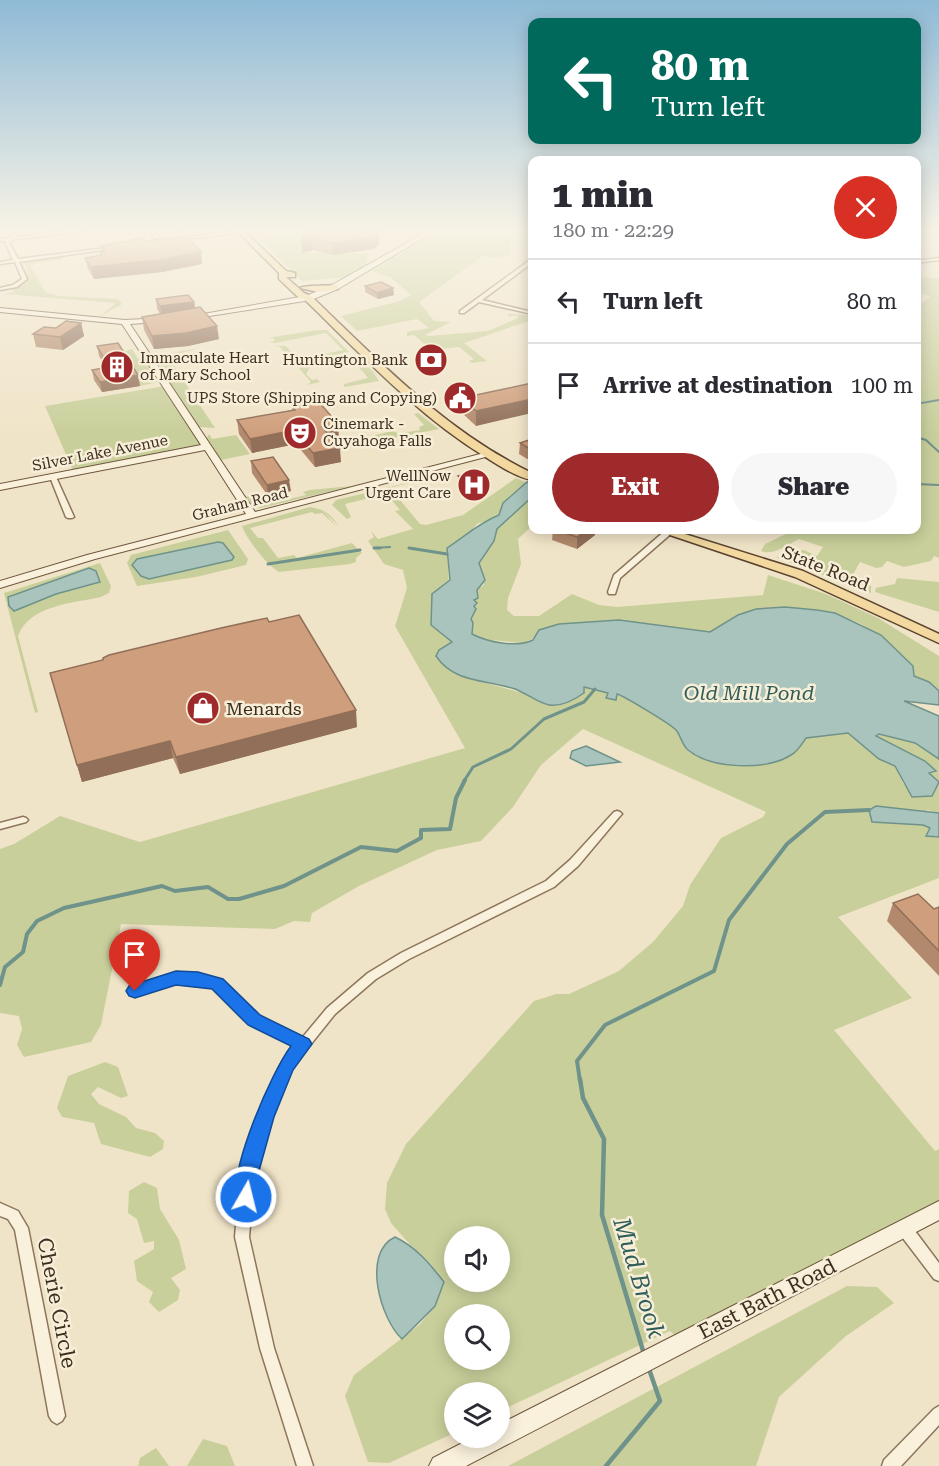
<!DOCTYPE html>
<meta charset="utf-8">
<style>
body{margin:0;font-family:"Roboto Serif",serif;background:#f7f7f7;color:#2b2b33;height:100vh;display:flex;flex-direction:column;font-size:22px;white-space:nowrap}
*{box-sizing:border-box;margin:0}
p{font-size:20px;color:#7c7c81}
.icon{flex:none;width:33px;height:33px;fill:none;stroke:currentColor;stroke-width:2;stroke-linecap:round;stroke-linejoin:round}
.map{position:relative;flex:1;overflow:hidden}
.panel{position:absolute;left:528px;top:156px;width:393px;height:378px;display:flex;flex-direction:column;background:#fff;border-radius:12px;box-shadow:0 3px 15px #0003}
.panel>*{flex:none}
.top-card{position:absolute;left:528px;top:18px;width:393px;height:126px;border-radius:12px;box-shadow:0 3px 15px #0003;background:#00695c;color:#fff;overflow:hidden}
.tools{position:absolute;left:444px;top:1226px;display:grid;gap:12px}
.tools a{display:grid;place-items:center;width:66px;height:66px;border-radius:50%;background:#fff;box-shadow:0 3px 15px #0003;font-size:30px}
.pin{position:absolute;display:grid;place-items:center;width:51px;height:51px;color:#fff;margin:-62px -26px;border-radius:50% 50% 50% 0;rotate:-45deg;box-shadow:0 0 6px #0007}
.pin .icon{rotate:45deg}
.me{position:absolute;width:66px;margin:-33px;rotate:8deg;stroke-linejoin:round;filter:drop-shadow(0 0 4px #0008)}
.turn{display:flex;align-items:center;gap:21px;height:126px;padding:0 24px;font-size:27px}
.turn .icon{width:78px;height:78px;stroke-width:2.5}
.turn b{display:block;font-size:42px;line-height:51px}
.round{display:grid;place-items:center;flex:none;width:63px;height:63px;border-radius:32px;background:#f7f7f7}
.head{display:flex;align-items:center;justify-content:space-between;height:102px;padding:0 24px}
h1{font-size:36px;font-weight:800;line-height:45px}
.button{display:flex;gap:12px;margin-top:auto;padding:12px 24px}
.button a{flex:1;height:69px;border-radius:36px;background:#9e2a2b;color:#fff;font-size:24px;font-weight:800;line-height:69px;text-align:center}
.button a+a{background:#f7f7f7;color:#2b2b33}
ul{padding:0;list-style:none}
li{display:flex;align-items:center;gap:18px;height:84px;padding:0 24px;border-top:2px solid #e1e1e2}
li div{flex:1}
li b{display:block;font-size:22px}
li em{font-style:normal}
.map>svg:first-child{display:block}
.green{fill:#c9cf9b;fill-rule:evenodd}
.water{fill:#a9c4bc;stroke:#6f938a;stroke-width:1.5}
.lines{fill:none;stroke-linecap:round;stroke-linejoin:round}
.stream-far3{stroke:#6f938a;stroke-width:2}
.stream-far2{stroke:#6f938a;stroke-width:3}
.stream-far1{stroke:#6f938a;stroke-width:4}
.stream{stroke:#6f938a;stroke-width:4.5}
.street-casing{stroke:#8d765c;stroke-width:3}
.secondary-casing{stroke:#6f573f;stroke-width:2}
.primary-casing{stroke:#5b4430;stroke-width:3}
.street{fill:#faf1dc;fill-rule:evenodd}
.secondary{fill:#faf1dc;fill-rule:evenodd}
.primary{fill:#f3d9a0;fill-rule:evenodd}
.wall{fill:#b2896c}
.shaded-wall{fill:#916f58}
.building{fill:#cf9f7d;stroke:#916f58;stroke-width:1.5}
.route{fill:#1a73e8;stroke:#114b97;stroke-width:1.5}
.labels{text-anchor:middle;dominant-baseline:central;stroke-width:5;stroke-linejoin:round;paint-order:stroke}
.far-poi-label{font-size:15px;fill:#3d2e20;stroke:#f7eed8;text-anchor:end}
.far-street-label{font-size:15px;fill:#3d2e20;stroke:#f7eed8}
.street-label{font-size:18px;fill:#3d2e20;stroke:#f7eed8}
.poi-label{font-size:18px;fill:#3d2e20;stroke:#f7eed8;text-anchor:start}
.water-label{font-size:20px;font-style:italic;fill:#2f5d5a;stroke:#f7eed8}
.near-street-label{font-size:21px;fill:#3d2e20;stroke:#f7eed8}
.near-water-label{font-size:24px;font-style:italic;fill:#2f5d5a;stroke:#f7eed8}
</style>
<div class="map">
<svg width="939" height="1466" viewBox="0 0 939 1466">
<rect width="100%" height="100%" fill="#f0e4c8"/>
<g class="green">
<polygon points="339,229 306,246 298,247 304,252 369,254 366,265 345,277 303,281 304,283 259,239"/>
<polygon points="441,229 532,229 532,236 519,233 511,239 532,247 509,242 511,254 498,258 483,256 419,302 434,321 451,322 425,335 430,336 488,331 518,318 517,315 509,317 507,314 532,315 532,320 464,343 487,361 472,363 469,361 474,359 459,347 431,350 414,335 407,336 407,332 429,328 417,319 357,331 341,316 400,301 411,295 390,277 372,271"/>
<polygon points="61,257 64,259 30,265 45,292 58,296 118,299 122,303 121,305 100,316 116,303 3,294 13,292 13,289 0,291 28,280 22,263 31,280 24,262"/>
<path d="M917 277 939 278V558L934 556 931 561 904 567 887 561 882 567 876 568 860 562 851 578 871 586V593L776 557 793 556 797 551 804 550 817 556 823 547 799 539C787 545 773 556 761 551L765 544 794 530H916L917 304 924 302 930 296 917 293Z"/>
<polygon points="317,330 327,330 349,352 289,364 293,362 280,347 275,346 286,346 296,357 301,359 343,350 326,333 275,343 270,342 275,341 273,338 267,338"/>
<polygon points="200,348 166,357 170,360 215,428 199,427 153,359 161,355"/>
<polygon points="132,349 138,359 142,358 158,382 140,386 120,353"/>
<path d="M345 357H355L370 372 357 358 381 378 373 372 379 381 344 387V384L368 378C352 356 334 358 310 367L306 374 312 380 317 379 320 382 307 385 311 382 297 366 292 367Z"/>
<polygon points="165,386 206,447 74,473 45,406"/>
<polygon points="418,413 439,429 339,449 337,445 388,432 394,431 398,434 420,430 419,427 424,425 414,414"/>
<polygon points="209,434 212,439 236,435 250,454 221,460 207,438"/>
<path d="M516 478 532 485V526L518 539 521 564 508 598 507 610 514 616H539L572 594 599 605 617 607 763 595 768 575 826 594 878 618 939 656V691L929 682 913 676 912 666 863 625 835 613 817 610 785 607 756 609 738 615 710 632 619 620 559 624 539 630C529 648 520 642 503 641 487 640 486 642 471 634V619L476 609 474 600 476 590 484 585 479 563 494 541 497 529 511 518 478 523 471 531 447 548 452 643 439 650 482 682 563 704 584 693V687L608 693 606 698 616 700V694C624 696 671 724 676 729 681 735 682 745 687 750 709 769 766 770 791 755 797 752 802 744 806 738L848 733 879 759 895 766 904 785 935 791 939 782V813L927 810 923 825 930 828 935 838 939 837V878L838 917 912 998 834 1030 935 1151 939 1149V1210L682 1342 670 1331 500 1411V1392H454V1433L389 1463 368 1462 345 1396 354 1375 419 1325 435 1306 444 1283 391 1223 385 1209 387 1183 406 1144 534 1001 556 994H569L619 971 653 942 683 906 690 885 721 838 763 817 766 812 583 729 541 765 513 807 481 841 437 850 359 886 312 913 310 922 294 921 275 929 121 924 101 1025 91 1042 24 1057 17 1045 22 1029 19 1016 0 1013V849L14 844 60 816 140 842 465 748 395 626 407 588 403 570 384 564 368 541 374 537 371 531 378 539 413 529 395 511 400 510 389 497 382 498 377 496 345 504 351 517 347 519 332 505 336 500 424 479 390 488 420 524 426 525 463 515ZM454 1236H500V1281H454ZM454 1314H500V1359H454Z"/>
<polygon points="352,486 261,508 253,507 245,497 259,493 253,497 260,506 306,495 303,492 310,490"/>
<path d="M310 507C320 510 325 507 339 526L321 509 337 527 322 513 315 514 312 512 250 528 258 538H263L278 558 294 555 297 558 352 543 362 553 356 558V562L350 564 279 572C267 566 246 538 242 526Z"/>
<polygon points="228,530 248,559 246,565 196,577 137,586 127,563 131,555"/>
<path d="M100 563 111 586 109 593 101 597C74 603 29 605 18 636L38 712 35 713 4 593Z"/>
<polygon points="897,578 939,582 939,612 875,592 876,588 895,584"/>
<polygon points="879,733 915,743 939,759 939,782 929,773 935,772 925,761 876,736"/>
<polygon points="105,1062 118,1067 128,1096 121,1098 98,1087 91,1094 99,1104 126,1117 136,1128 155,1133 164,1141 163,1149 150,1157 101,1144 94,1123 62,1117 57,1108 68,1076"/>
<polygon points="144,1182 157,1188 160,1209 179,1240 186,1269 171,1278 180,1290 178,1300 159,1312 149,1302 153,1292 137,1281 134,1261 154,1249 154,1241 144,1243 137,1219 128,1213 129,1191"/>
<polygon points="847,1286 877,1287 894,1303 846,1336 779,1397 756,1466 508,1466"/>
<polygon points="203,1439 227,1446 235,1466 187,1466"/>
<polygon points="156,1448 169,1466 138,1466 140,1458"/>
</g>
<g class="water">
<path d="M527 482 532 485V497L497 529 494 541 479 563 485 580 477 590 478 598 474 600 477 603 474 606 476 609 471 619 473 623 472 634C487 642 517 648 533 640L539 630 559 624 619 620 710 632 738 615 756 609 785 607 817 610 835 613 881 635 913 666 914 676 929 682 939 691V705L904 701 939 716V759L915 743 879 734 876 736 925 761 936 771 929 773 939 782 932 796 912 797 895 766 879 759 848 733 806 738C802 744 797 752 791 755 766 771 711 769 688 750 682 745 681 736 676 730 672 725 624 696 617 694L616 700 606 698 608 693 584 687V693C574 700 561 707 549 705 538 703 526 693 515 689 486 679 455 684 436 656L439 650 452 642 431 625 432 594 450 580 447 548C465 536 479 523 499 515L503 503Z"/>
<polygon points="218,542 223,543 234,557 232,560 149,579 141,576 132,565 137,559"/>
<polygon points="89,568 96,571 100,582 56,594 14,611 9,606 8,597"/>
<polygon points="586,746 620,762 586,766 570,758 572,751"/>
<polygon points="876,806 939,813 939,837 926,836 930,828 923,825 872,822 869,810"/>
<path d="M395 1237C416 1247 430 1264 444 1282L435 1306 402 1339C381 1320 361 1253 395 1237Z"/>
</g>
<g class="lines">
<g class="stream-far3">
<polyline points="916,404 939,400"/>
<polyline points="916,437 926,440 939,452"/>
<polyline points="916,484 939,485"/>
<polyline points="374,548 390,547"/>
<polyline points="409,548 416,549"/>
</g>
<g class="stream-far2">
<polyline points="374,548 380,548"/>
<polyline points="409,548 447,554"/>
<polyline points="268,564 360,550"/>
<polyline points="464,781 473,767 511,749 544,719 584,702 595,689"/>
</g>
<g class="stream-far1">
<polyline points="0,985 5,967 23,952 27,934 37,921 64,908 162,886 175,891 208,887 228,899 239,899 284,886 361,847 397,851 421,838 421,830 450,829 456,798 465,780"/>
<polyline points="580,1081 577,1061 605,1025 714,971 729,920 787,844 825,812 869,810"/>
</g>
<g class="stream">
<polyline points="580,1079 583,1098 604,1139 602,1215 644,1354"/>
<polyline points="606,1466 660,1401 649,1369"/>
</g>
<g class="street-casing">
<g id="street">
<polygon points="18,229 22,229 15,237 83,229 94,229 12,240 9,242 18,259 114,247 116,248 19,262 27,279 17,287 0,290 0,288 13,285 22,279 15,262 0,264 0,262 13,260 5,242 6,241 0,241 0,239 9,238"/>
<polygon points="148,229 152,229 163,241 163,243 159,243"/>
<polygon points="241,230 243,232 178,240 176,239"/>
<polygon points="939,258 939,260 916,263 916,261"/>
<polygon points="530,260 532,260 532,263 482,300 532,312 532,314 479,302 464,313 460,313 460,311"/>
<polygon points="53,475 56,477 74,517 72,518 68,518 66,517 50,477"/>
<polygon points="666,530 672,530 673,532 620,578 615,594 609,594 608,592 614,575"/>
<path d="M617 811 620 812 622 814 620 816 578 866 554 887 409 959 376 979 335 1014 291 1069 270 1117 254 1178 249 1237 274 1348 313 1466H297L260 1348 235 1237 240 1178 258 1117 282 1062 295 1046 250 1023 213 987 198 983 176 982 135 996 131 994 129 991 131 988C145 983 164 975 178 974 192 973 207 976 221 981L258 1017 302 1038 327 1008 368 973 401 953 546 881 570 860 614 812Z"/>
<polygon points="23,817 26,818 28,820 26,822 0,829 0,823"/>
<polygon points="0,1203 18,1211 28,1228 65,1416 62,1421 57,1424 52,1421 49,1416 15,1230 8,1219 0,1216"/>
<polygon points="904,1222 909,1223 939,1263 939,1281 934,1279 899,1233 897,1228 899,1223"/>
<polygon points="939,1406 939,1425 901,1466 882,1466 884,1460 934,1409"/>
</g>
</g>
<g class="secondary-casing">
<g id="secondary">
<polygon points="431,229 438,229 338,289 311,300 190,319 186,317 306,296 332,285"/>
<polygon points="0,308 125,320 162,318 162,322 159,322 130,324 255,512 488,452 493,455 95,559 0,588 0,581 87,555 246,514 205,450 0,490 0,484 201,445 122,324 0,312"/>
<polygon points="939,1201 939,1220 466,1466 429,1466 433,1458 474,1437 500,1437 500,1424"/>
</g>
</g>
<g class="primary-casing">
<g id="primary">
<path d="M235 229H242L286 271 295 273V277H286L304 293 311 296C380 362 445 431 532 473V480C516 477 498 465 484 456 416 414 362 355 305 300L298 297 279 279V273Z"/>
<path d="M335 285H338V289L318 292 300 288C306 285 326 286 335 285Z"/>
<polygon points="655,530 672,530 803,571 939,634 939,643 795,577"/>
</g>
</g>
<use href="#street" class="street"/>
<use href="#secondary" class="secondary"/>
<use href="#primary" class="primary"/>
</g>
<g class="wall">
<polygon points="307,229 379,229 379,245 373,249 333,255 313,250 302,253"/>
<polygon points="146,241 201,252 202,264 162,272 94,279 88,269 85,258 101,255 100,252 102,251 101,246"/>
<polygon points="365,286 394,295 378,299 365,292"/>
<polygon points="156,299 194,302 195,308 219,339 188,346 154,349 144,330 142,317 160,314 157,309"/>
<polygon points="81,323 84,336 63,350 36,347 33,334"/>
<polygon points="97,346 140,386 102,392 94,380 92,370 106,367 99,356"/>
<polygon points="425,348 444,354 444,364 433,366 425,358"/>
<polygon points="532,383 476,426 462,413 462,398"/>
<polygon points="292,406 339,438 333,439 341,462 315,467 296,444 252,453 239,434 237,420 292,410"/>
<polygon points="532,439 532,459 529,460 519,454 520,443"/>
<polygon points="251,461 291,491 268,496 252,473"/>
<polygon points="458,476 489,479 489,487 466,492 458,483"/>
<polygon points="553,530 595,530 595,535 577,549 552,540"/>
<polygon points="269,622 357,727 180,774 173,758 82,782 55,690"/>
<polygon points="893,903 934,909 939,907 939,976 887,921"/>
</g>
<g class="shaded-wall">
<polygon points="175,229 199,229 175,232"/>
<polygon points="379,233 379,245 373,249 333,255 332,243"/>
<polygon points="312,239 313,250 302,253 301,241"/>
<polygon points="201,252 202,264 162,272 94,279 91,267"/>
<polygon points="393,288 394,295 378,299 377,293"/>
<polygon points="194,302 196,312 162,315 160,306"/>
<polygon points="81,323 84,336 63,350 60,337"/>
<polygon points="217,326 219,339 188,346 154,349 152,336"/>
<polygon points="444,354 444,364 433,366 432,356"/>
<polygon points="138,375 140,386 102,392 100,382"/>
<polygon points="532,399 532,413 476,426 476,411"/>
<polygon points="338,424 339,438 323,441 322,427"/>
<polygon points="294,430 296,444 252,453 250,439"/>
<polygon points="340,448 341,462 315,467 313,453"/>
<polygon points="532,448 532,459 529,460 530,449"/>
<polygon points="489,479 489,487 466,492 466,484"/>
<polygon points="289,480 291,491 268,496 267,485"/>
<polygon points="587,530 595,530 595,535 577,549 577,537"/>
<polygon points="356,710 357,727 180,774 176,757"/>
<polygon points="170,741 173,758 82,782 77,765"/>
</g>
<g class="building">
<polygon points="307,229 379,229 379,233 373,238 332,243 312,239 301,241"/>
<polygon points="187,236 201,252 160,260 91,267 85,258 102,255 100,252 105,251 101,246 143,238 146,241"/>
<polygon points="381,282 393,288 377,293 365,286"/>
<polygon points="188,295 194,302 160,306 156,299"/>
<polygon points="200,307 217,326 186,333 152,336 142,317"/>
<polygon points="66,321 81,323 60,337 33,334 44,327 56,328"/>
<polygon points="118,343 138,375 100,382 92,370 109,367 97,346"/>
<polygon points="436,346 444,354 432,356 425,348"/>
<polygon points="532,383 532,399 476,411 462,398"/>
<polygon points="318,401 338,424 322,427 340,448 313,453 294,430 250,439 237,420 295,410 292,406"/>
<polygon points="532,439 532,448 530,449 520,443"/>
<polygon points="273,457 289,480 267,485 251,461"/>
<polygon points="481,471 489,479 466,484 458,476"/>
<polygon points="555,530 587,530 577,537"/>
<polygon points="299,615 356,710 176,757 170,741 77,765 50,673 103,660 103,658 109,655 221,628 267,618 269,622"/>
<polygon points="918,894 934,909 939,907 939,951 893,903"/>
</g>
<linearGradient id="sky" x2="0" y2="1"><stop stop-color="#8fbad6"/><stop offset="0.53" stop-color="#f8f3e6"/><stop offset="1" stop-color="#f8f3e6" stop-opacity="0"/></linearGradient>
<rect width="939" height="434" fill="url(#sky)"/>
<path class="route" d="M176 971 198 972 223 979 260 1015 309 1039 312 1044 293 1070 274 1117 257 1178 253 1203 246 1206 238 1203C226 1175 272 1071 291 1046L248 1025 212 989 176 985 135 998 129 996 126 991 129 986Z"/>
<defs>
<g id="bank-disc" transform="scale(1.725)"><circle r="9.5" fill="#9e2a2b" stroke="#f7eed8"/><path d="M-6-4H6V4H-6ZM0-2.3a2.3 2.3 0 1 0 0 4.6a2.3 2.3 0 1 0 0-4.6Z" fill="#fff"/></g>
<g id="building-disc" transform="scale(1.725)"><circle r="9.5" fill="#9e2a2b" stroke="#f7eed8"/><path d="M-4-6H4V6H1V3H-1V6H-4ZM-2.5-4.3h1.7v1.8h-1.7ZM.8-4.3h1.7v1.8H.8ZM-2.5-1h1.7V.8h-1.7ZM.8-1h1.7V.8H.8Z" fill="#fff"/></g>
<g id="civic-disc" transform="scale(1.725)"><circle r="9.5" fill="#9e2a2b" stroke="#f7eed8"/><path d="M-.6-6.5H3V-4.5H.6V-3L4-1V1h2V6H-6V1h2V-1L-.6-3ZM-1.2 2.5V6h2.4V2.5Z" fill="#fff"/></g>
<g id="theatre-disc" transform="scale(1.725)"><circle r="9.5" fill="#9e2a2b" stroke="#f7eed8"/><path d="M-5-5.5Q0-4 5-5.5V0Q5 5 0 6Q-5 5-5 0ZM-3.3-2.5H-1v1.5H-3.3ZM1-2.5H3.3v1.5H1ZM-2.8 1Q0 5.5 2.8 1Z" fill="#fff"/></g>
<g id="hospital-disc" transform="scale(1.725)"><circle r="9.5" fill="#9e2a2b" stroke="#f7eed8"/><path d="M-5-5h3v3.5h4V-5h3V5h-3V1.5h-4V5h-3Z" fill="#fff"/></g>
<g id="shop-disc" transform="scale(1.725)"><circle r="9.5" fill="#9e2a2b" stroke="#f7eed8"/><path d="M-5-2.5h2.3a2.7 3.5 0 0 1 5.4 0H5L5.5 6h-11ZM-1.5-2.5h3a1.5 2.3 0 0 0-3 0Z" fill="#fff"/></g>
</defs>
<g fill-rule="evenodd">
<use href="#bank-disc" x="431" y="360"/>
<use href="#building-disc" x="117" y="367"/>
<use href="#civic-disc" x="460" y="398"/>
<use href="#theatre-disc" x="300" y="433"/>
<use href="#hospital-disc" x="474" y="485"/>
<use href="#shop-disc" x="203" y="708"/>
</g>
<g class="labels">
<g class="far-poi-label">
<text x="140" y="358" text-anchor="start">Immaculate Heart<tspan x="140" dy="17">of Mary School</tspan></text>
<text x="408" y="360">Huntington Bank</text>
<text x="437" y="398">UPS Store (Shipping and Copying)</text>
<text x="323" y="424" text-anchor="start">Cinemark -<tspan x="323" dy="17">Cuyahoga Falls</tspan></text>
<text x="451" y="476">WellNow<tspan x="451" dy="17">Urgent Care</tspan></text>
</g>
<g class="far-street-label">
<text transform="translate(100 453) rotate(-11)">Silver Lake Avenue</text>
<text transform="translate(240 504) rotate(-14)">Graham Road</text>
</g>
<g class="street-label">
<text transform="translate(826 568) rotate(22)">State Road</text>
</g>
<g class="poi-label">
<text x="226" y="708">Menards</text>
</g>
<g class="water-label">
<text x="749" y="693">Old Mill Pond</text>
</g>
<g class="near-street-label">
<text transform="translate(767 1299) rotate(-27)">East Bath Road</text>
<text transform="translate(57 1303) rotate(79)">Cherie Circle</text>
</g>
<g class="near-water-label">
<text transform="translate(639 1278) rotate(73)">Mud Brook</text>
</g>
</g>
</svg>
<div class="tools">
<a><svg class="icon" aria-label="sound" viewBox="0 0 24 24"><path d="M4 9h4l5-4v14l-5-4H4zM17 9q2 3 0 6"/></svg></a>
<a><svg class="icon" aria-label="search" viewBox="0 0 24 24"><circle cx="10" cy="10" r="6"/><path d="M15 15l6 6"/></svg></a>
<a><svg class="icon" aria-label="layers" viewBox="0 0 24 24"><path d="M12 4l9 5-9 5-9-5zM3 14l9 5 9-5"/></svg></a>
</div>
<div class="pin" style="left:135px;top:991px;background:#d93025"><svg class="icon" aria-label="arrive" viewBox="0 0 24 24"><path d="M6 21V4h12l-3 4 3 4H6"/></svg></div>
<svg class="me" style="left:246px;top:1197px" viewBox="-20 -20 40 40"><circle r="17" fill="#1a73e8" stroke="#fff" stroke-width="3"/><path d="M0-11L8 9 0 5-8 9z" fill="#fff"/></svg>
<div class="top-card">
<div class="turn"><svg class="icon" aria-label="left" viewBox="0 0 24 24"><path d="M17 20v-9H6M10 6l-5 5 5 5"/></svg><div><b>80 m</b>Turn left</div></div>
</div>
<section class="panel">
<div class="head"><div><h1>1 min</h1><p>180 m · 22:29</p></div><a class="round" style="background:#d93025;color:#fff"><svg class="icon" aria-label="close" viewBox="0 0 24 24"><path d="M6 6l12 12M18 6L6 18"/></svg></a></div>
<ul>
<li><svg class="icon" aria-label="left" viewBox="0 0 24 24"><path d="M17 20v-9H6M10 6l-5 5 5 5"/></svg><div><b>Turn left</b></div><em>80 m</em></li>
<li><svg class="icon" aria-label="arrive" viewBox="0 0 24 24"><path d="M6 21V4h12l-3 4 3 4H6"/></svg><div><b>Arrive at destination</b></div><em>100 m</em></li>
</ul>
<div class="button"><a>Exit</a><a>Share</a></div>
</section>
</div>
